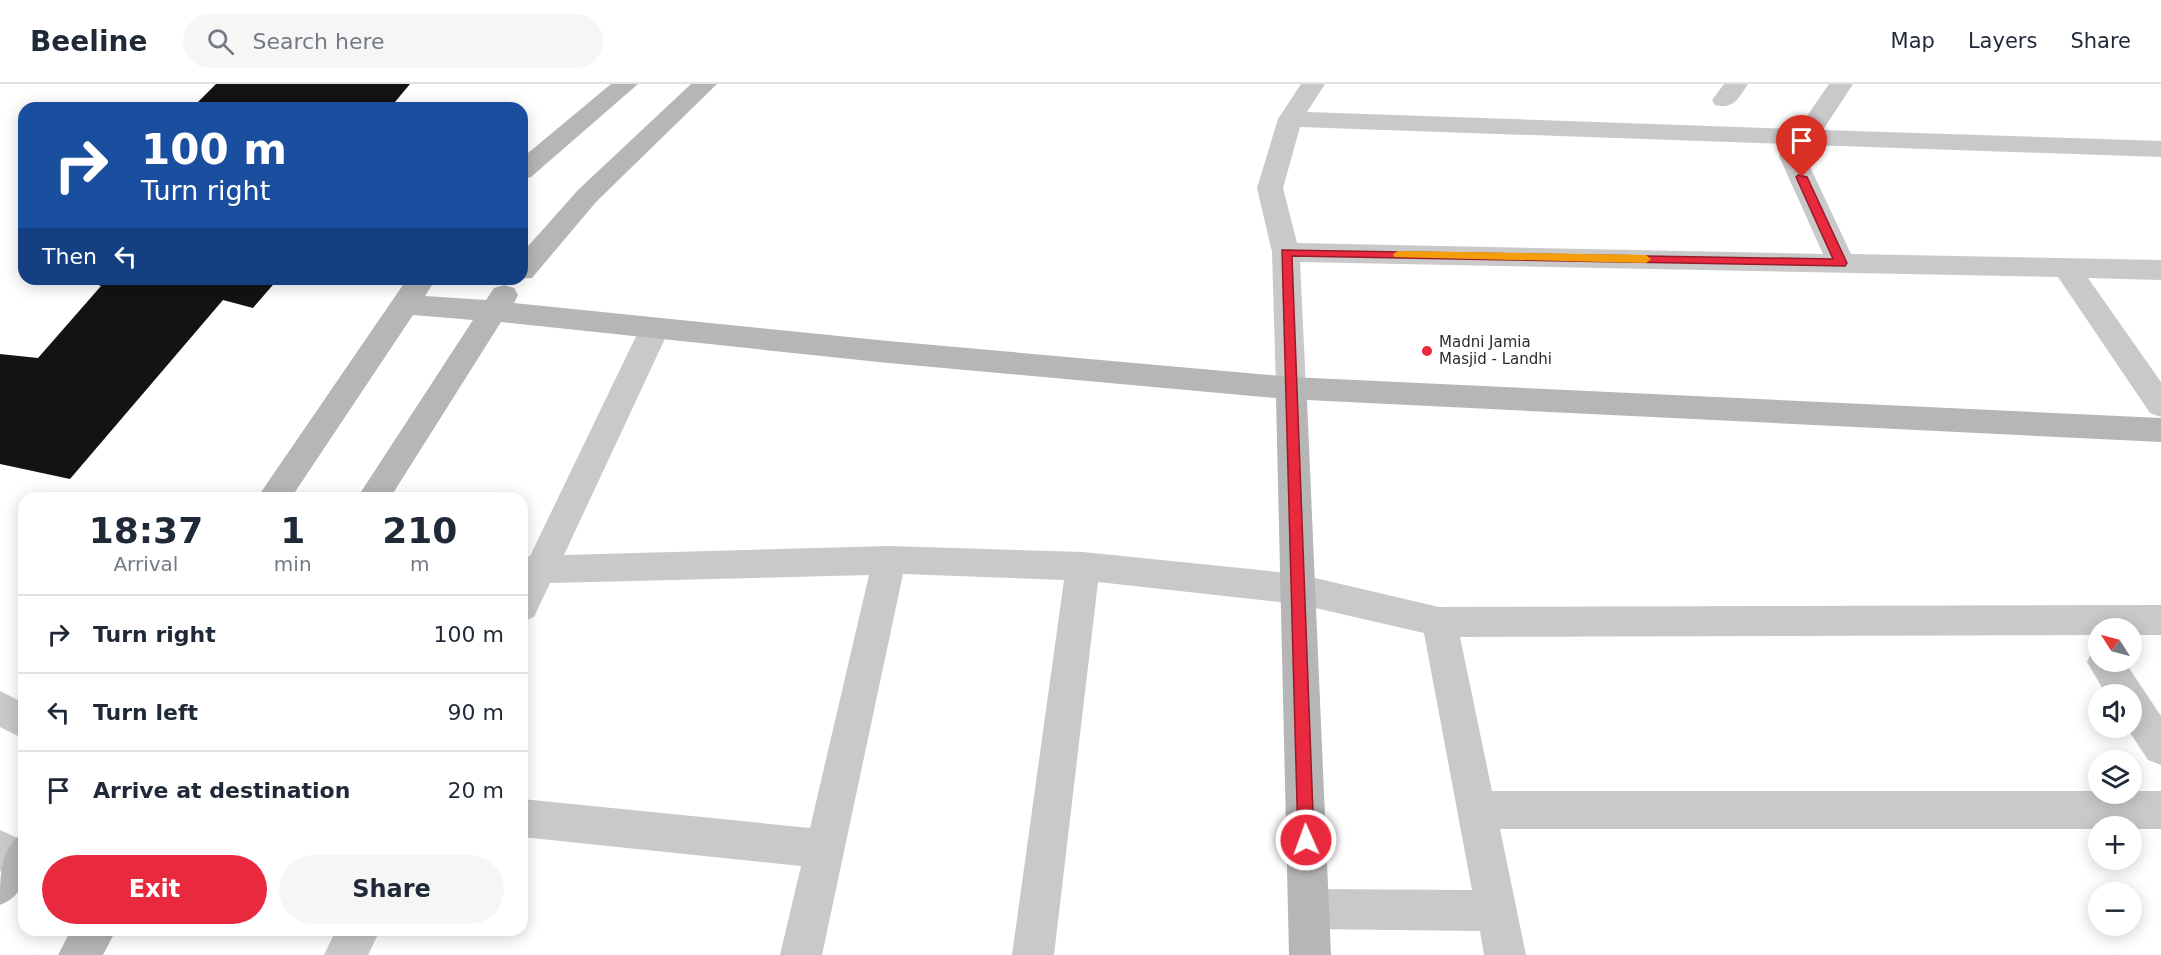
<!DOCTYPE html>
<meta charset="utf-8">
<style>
body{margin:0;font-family:"DejaVu Sans",sans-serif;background:#f6f6f7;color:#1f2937;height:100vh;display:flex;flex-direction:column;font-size:22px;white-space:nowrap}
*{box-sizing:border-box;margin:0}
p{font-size:20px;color:#747a83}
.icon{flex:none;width:33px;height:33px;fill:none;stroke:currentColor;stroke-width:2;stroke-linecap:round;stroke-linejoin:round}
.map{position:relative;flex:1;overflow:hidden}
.drawer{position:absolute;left:18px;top:408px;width:510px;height:444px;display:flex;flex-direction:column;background:#fff;border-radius:18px;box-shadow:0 3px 15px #0003}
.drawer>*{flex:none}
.hud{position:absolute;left:18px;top:18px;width:510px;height:183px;border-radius:18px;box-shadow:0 3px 15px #0003;background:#1a4fa0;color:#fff;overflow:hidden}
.needle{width:39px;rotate:306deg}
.fabs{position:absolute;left:2088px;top:534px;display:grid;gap:12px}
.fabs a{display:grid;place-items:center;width:54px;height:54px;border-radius:50%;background:#fff;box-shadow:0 3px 15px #0003;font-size:30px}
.pin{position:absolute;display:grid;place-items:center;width:51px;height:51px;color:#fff;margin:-62px -26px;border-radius:50% 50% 50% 0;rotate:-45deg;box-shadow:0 0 6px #0007}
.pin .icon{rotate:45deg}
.me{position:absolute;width:66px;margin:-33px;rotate:358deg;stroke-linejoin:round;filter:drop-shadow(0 0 4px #0008)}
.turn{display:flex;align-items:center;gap:21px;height:126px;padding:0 24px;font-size:27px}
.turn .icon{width:78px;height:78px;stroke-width:2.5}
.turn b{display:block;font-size:42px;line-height:51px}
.then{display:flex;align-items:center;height:57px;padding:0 24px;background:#0003;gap:12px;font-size:22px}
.eta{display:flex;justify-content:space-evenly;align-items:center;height:102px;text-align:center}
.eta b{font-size:36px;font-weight:700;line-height:42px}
.button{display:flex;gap:12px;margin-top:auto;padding:12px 24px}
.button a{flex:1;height:69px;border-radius:36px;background:#e9293d;color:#fff;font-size:24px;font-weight:700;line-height:69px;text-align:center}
.button a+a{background:#f6f6f7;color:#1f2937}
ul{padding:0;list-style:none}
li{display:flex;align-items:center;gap:18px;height:78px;padding:0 24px;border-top:2px solid #e0e1e3}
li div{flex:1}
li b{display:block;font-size:22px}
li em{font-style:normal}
header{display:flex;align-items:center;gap:36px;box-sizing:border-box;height:84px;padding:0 30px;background:#fff;border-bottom:2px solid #e0e1e3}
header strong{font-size:28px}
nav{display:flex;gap:33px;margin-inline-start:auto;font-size:21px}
.search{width:420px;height:54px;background:#f6f6f7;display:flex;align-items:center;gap:15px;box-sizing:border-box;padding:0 21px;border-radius:33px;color:#747a83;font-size:22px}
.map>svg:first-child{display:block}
.building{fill:#131313}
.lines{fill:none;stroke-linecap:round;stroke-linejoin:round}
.street{fill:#c9c9c9;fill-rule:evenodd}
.secondary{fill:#b6b6b6;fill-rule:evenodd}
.route{fill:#e9293d;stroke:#971b28;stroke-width:1.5}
.slow{fill:#f59e0b}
.poi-dot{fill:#e9293d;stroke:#fff;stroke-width:2}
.labels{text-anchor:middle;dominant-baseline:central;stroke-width:6;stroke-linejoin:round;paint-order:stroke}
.poi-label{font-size:15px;fill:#2c2c2c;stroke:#fff;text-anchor:start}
</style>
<header>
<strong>Beeline</strong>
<div class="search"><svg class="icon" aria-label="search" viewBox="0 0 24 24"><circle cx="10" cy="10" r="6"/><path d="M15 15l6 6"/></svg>Search here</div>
<nav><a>Map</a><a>Layers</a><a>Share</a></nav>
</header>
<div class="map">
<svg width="2161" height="871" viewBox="0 0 2161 871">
<rect width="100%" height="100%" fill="#fff"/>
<g class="building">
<polygon points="216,0 410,0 390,24 192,24"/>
<polygon points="82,195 278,195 253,224 223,216 70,395 0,380 0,270 38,274 101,202"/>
</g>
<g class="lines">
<g class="street">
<path d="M1301 0H1325L1307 28 1798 45 1829 0H1853L1823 46 2161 57V73L1812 61 1805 72 1851 170 2161 176V196L2088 194 2161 298V333L2150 329 2058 193 1300 178 1306 304 1302 312 1291 315 1280 312 1276 304 1272 168 1257 104 1278 35ZM1300 43 1787 60 1779 72 1823 170 1297 159 1283 104Z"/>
<path d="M1724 0H1748C1739 14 1733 26 1715 21L1712 16Z"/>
<polygon points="655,234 665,237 670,244 564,471 889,462 1083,468 1298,490 1439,523 2161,521 2161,551 2132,551 2132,544 2098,544 2098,551 1460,553 1492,707 2161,707 2161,745 1500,745 1526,871 1484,871 1480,847 1308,845 1294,839 1288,825 1294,811 1308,805 1472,806 1424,549 1298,520 1098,498 1054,871 1012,871 1064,496 903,490 822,871 780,871 801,782 522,753 522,715 810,744 869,491 550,499 534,533 522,538 522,472 530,472 640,244 645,237"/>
<polygon points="2098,565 2098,578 2125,578 2161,632 2161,681 2148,676 2127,644 2132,644 2132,610 2106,610 2087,578 2092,567"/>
<polygon points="0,607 24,619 24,655 0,643"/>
<polygon points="0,746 24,757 24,793 18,795 0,787"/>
<polygon points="336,846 380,846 368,871 324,871"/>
</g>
<g class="secondary">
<polygon points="611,0 638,0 531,93 522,95 522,74"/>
<polygon points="691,0 717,0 596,118 532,194 516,195 522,195 522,169 578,106"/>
<polygon points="407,195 436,195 425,212 486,216 494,204 504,201 514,204 518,211 514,219 888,257 1291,293 2161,334 2161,358 1307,316 1331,871 1289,871 1276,314 888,279 501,238 390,414 357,414 473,236 413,231 291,414 257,414"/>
<path d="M24 749C24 780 34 807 0 821 0 790 0 762 24 749Z"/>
<polygon points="71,846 116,846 103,871 58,871"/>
</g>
</g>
<polygon class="route" points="1798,91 1807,93 1847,179 1845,182 1292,172 1314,756 1312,762 1306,764 1300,762 1298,756 1282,166 1833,175 1796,93"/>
<polygon class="slow" points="1398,167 1646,171 1651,175 1646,179 1394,173 1393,170"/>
<circle class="poi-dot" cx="1427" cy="267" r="6"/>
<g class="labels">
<g class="poi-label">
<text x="1439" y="258">Madni Jamia<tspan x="1439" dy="17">Masjid - Landhi</tspan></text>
</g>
</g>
</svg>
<div class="fabs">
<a><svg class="needle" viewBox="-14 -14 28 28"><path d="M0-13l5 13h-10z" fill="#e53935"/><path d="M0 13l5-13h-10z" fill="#747a83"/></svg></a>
<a><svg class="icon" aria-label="sound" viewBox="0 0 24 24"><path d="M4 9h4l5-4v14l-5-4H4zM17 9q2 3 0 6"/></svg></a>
<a><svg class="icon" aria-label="layers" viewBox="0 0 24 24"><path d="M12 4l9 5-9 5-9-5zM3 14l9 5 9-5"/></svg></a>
<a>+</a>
<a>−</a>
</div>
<div class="pin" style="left:1802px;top:93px;background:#d93025"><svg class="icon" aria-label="arrive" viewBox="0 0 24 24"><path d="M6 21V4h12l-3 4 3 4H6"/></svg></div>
<svg class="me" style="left:1306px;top:756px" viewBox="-20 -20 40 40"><circle r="17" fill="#e9293d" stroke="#fff" stroke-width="3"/><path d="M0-11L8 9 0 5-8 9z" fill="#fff"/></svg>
<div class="hud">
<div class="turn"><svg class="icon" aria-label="right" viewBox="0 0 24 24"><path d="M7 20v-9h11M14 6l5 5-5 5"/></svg><div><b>100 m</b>Turn right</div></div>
<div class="then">Then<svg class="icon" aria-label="left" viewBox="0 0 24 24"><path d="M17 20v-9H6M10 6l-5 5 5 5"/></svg></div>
</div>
<section class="drawer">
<div class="eta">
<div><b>18:37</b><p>Arrival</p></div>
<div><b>1</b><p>min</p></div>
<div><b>210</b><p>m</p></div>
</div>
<ul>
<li><svg class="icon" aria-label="right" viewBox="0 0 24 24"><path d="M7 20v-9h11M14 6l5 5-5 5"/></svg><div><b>Turn right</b></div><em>100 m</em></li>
<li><svg class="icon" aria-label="left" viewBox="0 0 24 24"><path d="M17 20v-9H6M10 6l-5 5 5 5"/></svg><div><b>Turn left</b></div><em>90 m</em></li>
<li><svg class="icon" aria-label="arrive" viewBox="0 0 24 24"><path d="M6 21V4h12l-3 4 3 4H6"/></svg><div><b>Arrive at destination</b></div><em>20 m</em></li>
</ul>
<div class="button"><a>Exit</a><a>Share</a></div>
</section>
</div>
